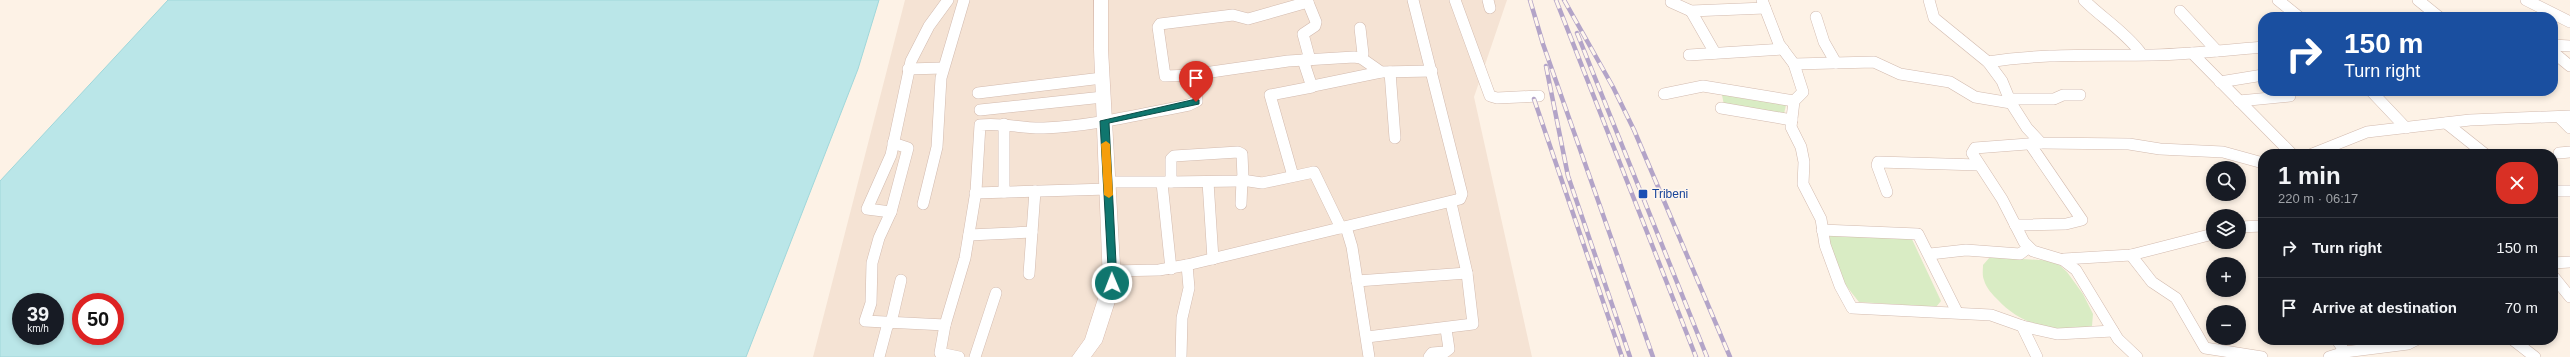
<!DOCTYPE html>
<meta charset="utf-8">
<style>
body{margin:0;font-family:Arial,sans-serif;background:#20242c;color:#f1f3f6;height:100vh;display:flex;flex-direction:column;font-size:15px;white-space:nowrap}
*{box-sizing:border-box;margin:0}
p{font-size:13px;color:#9ea1a6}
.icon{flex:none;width:22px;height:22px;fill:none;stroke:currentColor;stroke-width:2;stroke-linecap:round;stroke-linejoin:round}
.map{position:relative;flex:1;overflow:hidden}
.details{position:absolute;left:2258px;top:149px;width:300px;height:196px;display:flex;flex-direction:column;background:#171b24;border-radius:16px;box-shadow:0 2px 6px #0003}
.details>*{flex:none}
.top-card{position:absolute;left:2258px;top:12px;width:300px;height:84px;border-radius:16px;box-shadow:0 2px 6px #0003;background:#1a4fa0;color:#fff;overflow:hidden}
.fabs{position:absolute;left:2206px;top:161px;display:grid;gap:8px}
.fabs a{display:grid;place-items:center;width:40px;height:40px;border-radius:50%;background:#171b24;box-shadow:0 2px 6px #0003;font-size:20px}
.speed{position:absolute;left:12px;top:293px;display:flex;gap:8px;font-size:20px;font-weight:700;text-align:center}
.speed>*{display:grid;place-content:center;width:52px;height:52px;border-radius:50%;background:#171b24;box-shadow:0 2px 6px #0003;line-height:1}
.speed small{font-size:10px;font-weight:400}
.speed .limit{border:6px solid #d22;background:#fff;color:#111}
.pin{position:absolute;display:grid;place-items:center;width:34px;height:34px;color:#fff;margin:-41px -17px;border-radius:50% 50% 50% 0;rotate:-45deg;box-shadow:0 0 4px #0007}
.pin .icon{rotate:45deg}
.me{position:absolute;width:44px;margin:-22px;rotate:359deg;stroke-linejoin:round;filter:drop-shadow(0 0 3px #0008)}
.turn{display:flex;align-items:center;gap:14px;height:84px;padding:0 20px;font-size:18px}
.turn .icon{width:52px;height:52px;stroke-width:2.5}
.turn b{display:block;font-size:28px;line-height:34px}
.round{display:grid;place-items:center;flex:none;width:42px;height:42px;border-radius:16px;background:#20242c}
.summary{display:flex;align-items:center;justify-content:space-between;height:68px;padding:0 20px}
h1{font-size:24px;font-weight:600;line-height:30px}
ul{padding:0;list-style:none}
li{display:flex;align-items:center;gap:12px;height:60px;padding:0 20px;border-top:1px solid #363941}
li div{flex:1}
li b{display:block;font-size:15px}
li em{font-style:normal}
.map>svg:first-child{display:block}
.residential{fill:#f5e3d4}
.green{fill:#d9ecc4}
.water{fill:#bae6e8;stroke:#a0d7da;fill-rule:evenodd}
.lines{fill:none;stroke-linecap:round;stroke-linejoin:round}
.street-casing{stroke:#d2baae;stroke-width:12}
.secondary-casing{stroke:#d8bbae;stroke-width:1}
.street{stroke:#fff;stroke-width:11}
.secondary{fill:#fff;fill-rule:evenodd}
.rail-casing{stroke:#b3a4c8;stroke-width:4.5}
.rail{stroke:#fff6ed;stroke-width:3;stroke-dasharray:9;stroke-linecap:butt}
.route{fill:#0f766e;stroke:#0a4d48}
.slow{fill:#f59e0b}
.transit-dot{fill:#1a4fb4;stroke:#fff6ed;stroke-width:1.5}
.labels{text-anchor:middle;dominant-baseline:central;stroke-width:3;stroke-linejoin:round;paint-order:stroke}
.transit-label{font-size:12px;fill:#164399;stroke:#fff6ed;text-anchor:start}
</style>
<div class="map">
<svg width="2570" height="357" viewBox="0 0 2570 357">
<rect width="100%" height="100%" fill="#fdf2e6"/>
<polygon class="residential" points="905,0 1507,0 1474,97 1532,357 813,357"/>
<g class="green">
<polygon points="1721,90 1787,101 1783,118 1725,110"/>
<path d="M1827 230 1910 235 1941 301 1936 307 1859 302C1836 274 1833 265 1827 230Z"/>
<path d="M1990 257 2055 261 2067 272 2083 294 2093 314 2092 326C2059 335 2022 326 1998 300 1993 295 1986 288 1984 280 1982 276 1983 269 1983 265Z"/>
</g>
<path class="water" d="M168 0H879L858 69 746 357H0V181ZM21 302H55V336H21ZM81 302H115V336H81Z"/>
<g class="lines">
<g class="street-casing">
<g id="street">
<polyline points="1307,0 1316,22 1315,26 1303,34 1310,60"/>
<polyline points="1455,0 1490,96 1497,98 1539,96"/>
<polyline points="1488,0 1490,8"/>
<polyline points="1762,0 1779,44 1794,64 1874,62 1900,74 1950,82 1975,97 2011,103 2027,128 2041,143 2129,144 2160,149 2223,152 2263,163"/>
<polyline points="1929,0 1934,18 1988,62 2002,81 2011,103"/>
<path d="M2084 0C2102 18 2124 31 2140 52"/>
<polyline points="2278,0 2299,17"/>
<polyline points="2418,0 2439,17"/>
<polyline points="2526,0 2570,22"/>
<polyline points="1671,2 1691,11 1765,8"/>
<polyline points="1691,11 1715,53"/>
<polyline points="2180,11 2217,51"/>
<polyline points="1816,17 1824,42 1836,63"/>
<polyline points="1360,28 1363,54 1361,58"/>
<polyline points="2553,45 2570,46"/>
<polyline points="2553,52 2570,66"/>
<polyline points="2192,53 2292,154"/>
<polyline points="1689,55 1783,49"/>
<path d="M1988 62C2042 53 2098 56 2153 55 2190 54 2227 50 2263 47"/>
<polyline points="1794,64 1803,92 1794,101 1791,127 1801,147 1804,162 1803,184 1821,219 1825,245 1840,286 1852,308 1991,315 2022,326 2057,334 2113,331"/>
<polyline points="908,69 943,68"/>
<polyline points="1390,72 1395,138"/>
<polyline points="1195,75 1165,76 1158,27 1160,24 1233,15 1248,19 1308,2"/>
<polyline points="2220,82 2263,75"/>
<polyline points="1313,86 1381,72"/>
<polyline points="2371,91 2406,128"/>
<polyline points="978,93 1102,78"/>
<polyline points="1664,94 1703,86 1794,101"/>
<polyline points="2010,99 2054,99 2063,95 2080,95"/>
<polyline points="2239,101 2290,96"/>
<polyline points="1721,108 1792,120"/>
<polyline points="980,110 1103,97"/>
<polyline points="2559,117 2570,128"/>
<polyline points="2446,123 2485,154"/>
<polyline points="1004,124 1004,192"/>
<polyline points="893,143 908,148 891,212 879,238 872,263 871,303 865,321 945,325 940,353 959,357"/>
<polyline points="2041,143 1975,148 1972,153 2002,199 2024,242 2033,251 2063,260 2076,270 2118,339 2137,357"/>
<polygon points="1238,152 1242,154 1243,178 1239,181 1171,182 1171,159 1174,156"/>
<polyline points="2559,153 2570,152"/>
<polyline points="2312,154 2367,132 2470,120 2570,116"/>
<polyline points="1293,176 1270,95 1312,87 1303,60"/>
<polyline points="1108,182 1171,182"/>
<polyline points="1208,182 1213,259"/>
<polyline points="1162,183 1171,269"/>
<polyline points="2553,191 2570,191"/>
<polyline points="1887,192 1877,165 1878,162 1979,165"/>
<polyline points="975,193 1108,189"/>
<polyline points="923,204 937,147 941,78 964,0"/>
<polyline points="1241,204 1242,180 1262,183 1314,172 1341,228"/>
<polyline points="891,212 867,209 891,155 911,61 929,26 948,0"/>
<polyline points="2015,225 2066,224 2082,220 2030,144"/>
<polyline points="1346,227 1352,247 1369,357"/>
<polyline points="2239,227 2263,226"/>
<polyline points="1822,230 1918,234 1957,312"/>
<polyline points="969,235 1032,232"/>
<polyline points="1930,254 1966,250 2020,254 2028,248"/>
<polyline points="2131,255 2152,282 2176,298 2205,348 2262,357"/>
<polyline points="2064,259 2131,255 2213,234"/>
<polyline points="2553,263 2570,262"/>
<polyline points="1112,271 1159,270 1187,265 1460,199 1462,194 1413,0"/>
<polyline points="1029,274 1035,191"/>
<polyline points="2553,276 2570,297"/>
<polyline points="1357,281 1467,273"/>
<polyline points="891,323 901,280"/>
<path d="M945 325 965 258 976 191 980 125C1002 122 1022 129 1044 128 1093 126 1141 114 1189 105L1197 101 1194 76 1197 74 1288 61 1354 57 1361 58 1381 72 1432 71"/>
<polyline points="2022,326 2037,357"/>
<polyline points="1367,337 1473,324 1467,273 1451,203"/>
<polyline points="2337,340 2345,352"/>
<polyline points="2513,340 2535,357"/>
<polyline points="879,357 888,323"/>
<polyline points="975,357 996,293"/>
<polyline points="1181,357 1182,318 1189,288 1187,265"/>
<polyline points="1429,357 1432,353 1445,352 1449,349 1446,329"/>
<polyline points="2329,357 2345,352 2408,344 2416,340"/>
</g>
</g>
<g class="secondary-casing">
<polygon id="secondary" points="1094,0 1108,0 1108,49 1121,283 1102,342 1091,357 1072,357 1085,339 1103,283 1094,49"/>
</g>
<use href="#street" class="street"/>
<use href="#secondary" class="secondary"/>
<g class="rail-casing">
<g id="rail">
<polyline points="1530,0 1543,44 1653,357"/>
<polyline points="1556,0 1696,357"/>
<polyline points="1564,0 1613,87 1634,130 1730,357"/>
<polyline points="1577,33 1707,357"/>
<polyline points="1546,66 1568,176 1630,357"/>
<polyline points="1534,99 1622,357"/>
</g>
</g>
<use href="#rail" class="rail"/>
</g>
<polygon class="route" points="1196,99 1199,100 1199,104 1109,123 1117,283 1112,286 1109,285 1100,121"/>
<polygon class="slow" points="1106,141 1110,144 1113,195 1109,198 1104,195 1101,144"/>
<rect class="transit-dot" x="1638" y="189" width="10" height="10" rx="2"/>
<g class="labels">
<g class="transit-label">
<text x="1652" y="194">Tribeni</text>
</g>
</g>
</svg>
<div class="fabs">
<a><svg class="icon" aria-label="search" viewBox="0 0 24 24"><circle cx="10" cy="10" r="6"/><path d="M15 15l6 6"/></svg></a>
<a><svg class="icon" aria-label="layers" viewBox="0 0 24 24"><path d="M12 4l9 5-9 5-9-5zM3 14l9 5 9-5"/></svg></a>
<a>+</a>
<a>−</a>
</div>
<div class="speed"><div>39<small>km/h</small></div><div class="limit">50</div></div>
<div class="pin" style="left:1196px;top:102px;background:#d93025"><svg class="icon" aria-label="arrive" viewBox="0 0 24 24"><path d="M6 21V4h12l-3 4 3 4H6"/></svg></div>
<svg class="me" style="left:1112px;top:283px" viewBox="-20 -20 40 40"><circle r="17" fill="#0f766e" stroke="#fff" stroke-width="3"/><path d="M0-11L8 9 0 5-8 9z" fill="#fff"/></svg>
<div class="top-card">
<div class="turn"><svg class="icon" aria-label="right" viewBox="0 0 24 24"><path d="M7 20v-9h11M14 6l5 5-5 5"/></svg><div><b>150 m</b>Turn right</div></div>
</div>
<section class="details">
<div class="summary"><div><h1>1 min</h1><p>220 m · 06:17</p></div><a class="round" style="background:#d93025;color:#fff"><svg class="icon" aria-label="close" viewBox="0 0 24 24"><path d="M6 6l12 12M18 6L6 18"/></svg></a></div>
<ul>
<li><svg class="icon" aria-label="right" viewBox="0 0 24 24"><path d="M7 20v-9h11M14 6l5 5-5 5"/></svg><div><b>Turn right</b></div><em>150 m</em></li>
<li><svg class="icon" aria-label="arrive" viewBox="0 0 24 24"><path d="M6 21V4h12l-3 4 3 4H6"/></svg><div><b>Arrive at destination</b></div><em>70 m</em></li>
</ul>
</section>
</div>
